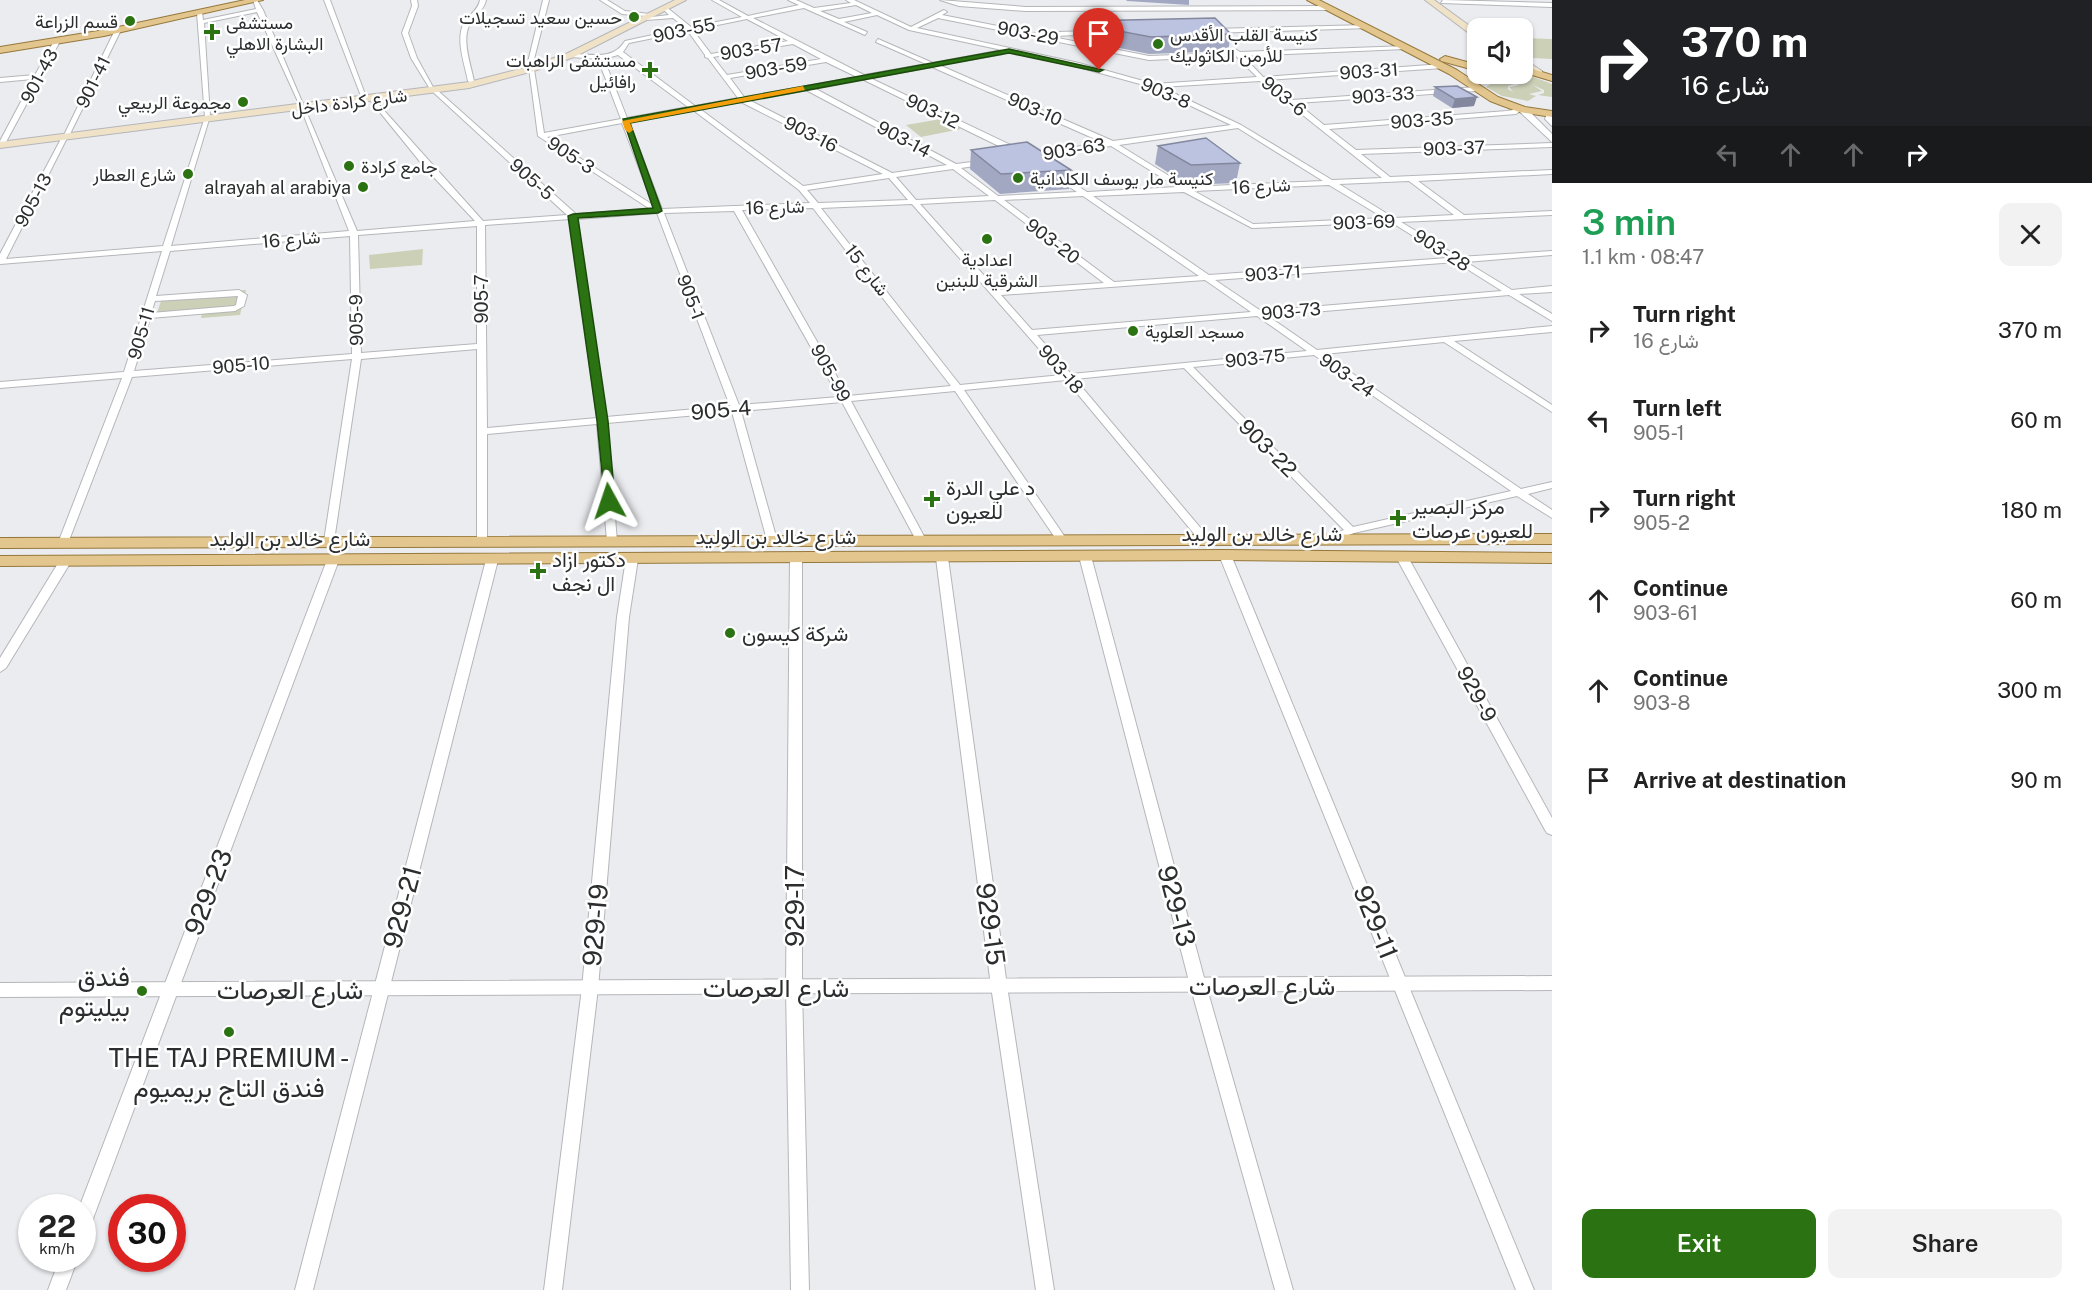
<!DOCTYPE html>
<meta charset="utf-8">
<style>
body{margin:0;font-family:"Public Sans",Vazirmatn,sans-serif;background:#f2f2f2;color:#222;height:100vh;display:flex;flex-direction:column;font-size:22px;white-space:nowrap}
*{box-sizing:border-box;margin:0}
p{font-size:20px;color:#767676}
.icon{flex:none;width:33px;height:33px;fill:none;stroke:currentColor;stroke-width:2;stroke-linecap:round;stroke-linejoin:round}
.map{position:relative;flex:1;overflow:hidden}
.panel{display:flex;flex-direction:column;background:#fff;width:540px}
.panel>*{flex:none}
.top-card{background:#202124;color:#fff;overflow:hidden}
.controls{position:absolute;left:1467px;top:18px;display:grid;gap:12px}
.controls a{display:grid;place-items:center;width:66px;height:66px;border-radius:12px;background:#fff;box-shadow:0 2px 4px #0004;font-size:30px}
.speed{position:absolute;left:18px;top:1194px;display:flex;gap:12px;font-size:30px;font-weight:700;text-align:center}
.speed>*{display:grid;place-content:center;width:78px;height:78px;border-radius:50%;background:#fff;box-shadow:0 2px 4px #0004;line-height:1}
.speed small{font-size:15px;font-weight:400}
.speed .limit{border:9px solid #d22;background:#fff;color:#111}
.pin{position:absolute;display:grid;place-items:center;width:51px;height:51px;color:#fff;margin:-62px -26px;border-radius:50% 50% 50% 0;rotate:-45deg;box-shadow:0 0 6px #0007}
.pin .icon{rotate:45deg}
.me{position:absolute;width:66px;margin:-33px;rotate:355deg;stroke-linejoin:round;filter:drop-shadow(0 0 4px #0008)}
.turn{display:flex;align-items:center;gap:21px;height:126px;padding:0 30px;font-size:27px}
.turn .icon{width:78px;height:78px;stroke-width:2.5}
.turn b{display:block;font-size:42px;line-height:51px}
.lanes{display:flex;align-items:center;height:57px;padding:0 30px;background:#0003;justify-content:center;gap:30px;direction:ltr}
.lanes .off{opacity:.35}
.round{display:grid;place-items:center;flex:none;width:63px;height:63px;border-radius:12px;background:#f2f2f2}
.head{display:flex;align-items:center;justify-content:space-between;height:102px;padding:0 30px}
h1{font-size:36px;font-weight:600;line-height:45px;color:#1e9e55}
.primary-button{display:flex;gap:12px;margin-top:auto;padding:12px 30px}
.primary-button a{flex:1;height:69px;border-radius:12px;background:#2b7212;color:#fff;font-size:24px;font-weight:600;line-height:69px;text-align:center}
.primary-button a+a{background:#f2f2f2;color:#222}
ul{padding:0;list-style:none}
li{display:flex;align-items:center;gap:18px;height:90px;padding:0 30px}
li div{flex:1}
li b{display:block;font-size:22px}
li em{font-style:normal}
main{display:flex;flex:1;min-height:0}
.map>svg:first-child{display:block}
.green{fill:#ccd0b7}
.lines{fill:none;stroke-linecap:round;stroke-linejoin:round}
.minor-casing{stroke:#b5b6ba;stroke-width:2}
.tertiary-casing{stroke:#b5b6ba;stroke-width:2}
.secondary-casing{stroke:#b5b6ba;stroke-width:2}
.primary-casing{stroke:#95783c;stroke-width:2}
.minor{fill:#fff;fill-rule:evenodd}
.tertiary{fill:#fff;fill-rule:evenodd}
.secondary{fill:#f0e2c7;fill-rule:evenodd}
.primary{fill:#e2c68e;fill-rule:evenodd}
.wall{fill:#a2a8c2}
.shaded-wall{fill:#84889e}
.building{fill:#bcc3e1;stroke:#84889e;stroke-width:1.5}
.route{fill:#2b7212;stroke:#1c4a0c;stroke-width:1.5}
.slow{fill:#f59e0b}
.poi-dot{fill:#2b7212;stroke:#fff;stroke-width:2}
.labels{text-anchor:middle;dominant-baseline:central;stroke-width:5;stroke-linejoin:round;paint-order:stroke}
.far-poi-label{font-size:18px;fill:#2c2d2e;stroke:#fff;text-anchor:end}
.far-street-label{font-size:18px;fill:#2c2d2e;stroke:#fff}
.street-label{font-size:21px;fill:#2c2d2e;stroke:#fff}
.poi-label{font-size:21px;fill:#2c2d2e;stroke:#fff;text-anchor:start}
.near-street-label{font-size:26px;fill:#2c2d2e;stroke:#fff}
.near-poi-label{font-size:26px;fill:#2c2d2e;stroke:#fff;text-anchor:end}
</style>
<main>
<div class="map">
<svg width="1552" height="1290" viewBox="0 0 1552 1290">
<rect width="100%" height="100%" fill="#ebecf0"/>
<g class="green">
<polygon points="1523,38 1552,39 1552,59 1532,58 1523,51"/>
<polygon points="1523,73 1552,84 1552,97 1538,95 1544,93 1544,90 1533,85 1542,91 1529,94 1536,96 1528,101 1502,96 1486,87 1499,79 1519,79 1510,82 1514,84 1508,86 1508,89 1513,92 1509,87 1519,85 1516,83 1523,79 1511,74"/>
<polygon points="941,119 961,129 921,137 906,125"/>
<polygon points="423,249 422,265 370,269 369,255"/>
<polygon points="246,290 240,315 201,318 202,313 156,316 163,295"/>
</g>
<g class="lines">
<g class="minor-casing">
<g id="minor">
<path d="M253 0H257L263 10 357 231 475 221 426 169 370 100V98L372 97 483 221 567 215 433 92V90L430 89 411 58 402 33 412 6 411 0H417L418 6 408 33 417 58 434 89 437 90 576 214 650 209 538 136 529 68 527 66 543 0H549L532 67 534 69 544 133 621 119 598 59 571 57 569 54C590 53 612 62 625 41L685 28 673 18 646 20 643 18 669 15 662 8 665 6 691 27 742 17 712 0H719L748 16 799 5 788 0H796L814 8 851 3 846 0H854L911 27 944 10 947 12 942 15 1149 56 1233 53 1232 51 1235 49 1240 52 1407 46 1405 49 1243 56 1263 77 1443 64 1446 66 1443 68 1268 80 1292 100 1476 87 1479 89 1476 91 1297 103 1324 125 1507 111 1513 110 1515 107H1519V112L1516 114 1329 129 1356 150 1552 143V147L1361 154 1390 177 1552 170V174L1418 181 1464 215 1552 211V215L1401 222 1459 257 1552 251V255L1466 262 1512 290 1552 286V292L1519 294 1552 314V321L1509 295 1268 316 1317 350 1552 326V332L1454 341 1552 405V412L1444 342 1324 354 1521 489 1552 482V488L1528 494 1552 510V518L1517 496 1354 533 1327 543 1323 542 1322 540 1323 538 1344 530 1184 368 1075 379 1209 538 1210 540 1209 542H1201L1066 380 964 390 1067 540 1066 542H1058L955 391 851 401 926 540 925 542H917L916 540 842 402 741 411 777 540 776 542H768L767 540 732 412 607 423 617 541 612 544 607 541 597 424 487 434V541L482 544 477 541V349L361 359 334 541 329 544 324 541 352 359 132 377 68 543 63 546 59 545 58 543 122 378 0 388V382L124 372 162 251 0 264V254L62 137 64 135 115 30 118 28 121 30 70 134 68 136 6 259 163 246 205 117 197 13 202 12 203 20 256 9ZM856 5 872 13 839 19 820 11ZM804 8 865 35 867 32 844 22 877 15 909 30 1002 50 933 63 878 39 876 42 926 64 864 75 753 18ZM257 12 300 106 349 231 171 246 210 116 204 23ZM938 18 1149 60 1236 56 1257 77 1154 84 1079 63 917 28ZM747 19 788 41 711 54 693 30ZM688 31 705 55V57L708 58 738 98 695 106 623 52 629 43ZM793 44 821 59 727 75 713 57ZM1005 51 1078 67 1151 87 1231 125 1113 141 939 65 1003 54ZM618 55 688 107 627 118 604 59ZM826 62 857 77 744 97 730 78ZM932 67 1104 143 1031 153 1027 155 1028 157 1111 146 1177 187 1087 192 1056 172 1052 174 1053 176 1077 192 998 196 961 168 988 164V160L956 164 814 88 862 79 1015 154H1021V150L870 78ZM1260 81 1382 178 1332 180 1241 125 1161 87ZM806 90 947 165 892 173 749 100ZM741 102 883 174 803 186 700 109ZM693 110 799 190 810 203 662 209 629 122ZM622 123 653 205 547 137ZM1238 128 1323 181 1187 187 1119 145ZM953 169 989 196 916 200 896 177ZM889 178 908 200 818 203 807 190ZM1409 181 1454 215 1394 218 1339 184ZM1329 185 1384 218 1253 224 1194 191ZM1184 192 1252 228 1391 222 1448 258 1209 275 1093 196ZM1083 196 1199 276 1114 282 1004 200ZM995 200 1104 283 997 290 920 204ZM912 204 1062 375 960 385 821 208ZM813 208 951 386 848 396 742 210ZM734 211 839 397 739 405 664 213ZM657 213 730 406 606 417 577 219ZM570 219 597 418 487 428 485 225ZM477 226V344L361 353 358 235ZM350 236 352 354 134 371 150 318 235 311 244 306 247 295 239 290 156 296 170 251ZM1456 262 1502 291 1261 311 1215 280ZM1205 280 1251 312 1032 330 1001 295ZM238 296 236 305 234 306 151 313 155 301ZM1257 316 1307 351 1071 374 1037 335ZM1314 355 1511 491 1353 527 1193 367Z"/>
<polygon points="324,0 330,0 366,97 361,96"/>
<path d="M480 0H486C484 11 475 14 470 24 461 39 471 65 474 81L471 83 468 81C465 65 455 39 464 23 469 14 478 11 480 0Z"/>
<polygon points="600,0 607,0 625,11 649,14 646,16 622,14"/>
<polygon points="940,0 1026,7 1328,6 1331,8 1328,10 1026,11 959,6"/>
<polygon points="1443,0 1552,3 1552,7 1441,3"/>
<polygon points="1367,25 1369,28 1212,33 1209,31 1212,29"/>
<polygon points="1095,31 1097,34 1056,36 1053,34 1056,32"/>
<polygon points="57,39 60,41 42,76 43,77 40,79 6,142 1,143 0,141 33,79 0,82 0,78 35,75 54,41"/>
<polygon points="1225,552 1231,555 1534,1290 1516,1290 1219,555"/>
<polygon points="1085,553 1091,556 1206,985 1293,1290 1275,1290 1190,985 1079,556"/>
<polygon points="1402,554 1408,557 1552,818 1552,835 1547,833 1545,830 1396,557"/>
<polygon points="796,555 802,558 802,987 809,1290 791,1290 786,987 790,558"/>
<polygon points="942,555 948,558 1007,986 1054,1290 1036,1290 991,986 936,558"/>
<polygon points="632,556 638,559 629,617 598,988 562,1290 544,1290 582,988 617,617 626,559"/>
<polygon points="66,557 72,560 6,668 0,672 0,658 60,560"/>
<polygon points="333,557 339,560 91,1224 88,1230 82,1232 82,1208 79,1208 327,560"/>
<polygon points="492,557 498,560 313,1290 295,1290 486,560"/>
<polygon points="60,1258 78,1258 66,1290 48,1290"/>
</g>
</g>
<g class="tertiary-casing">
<g id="tertiary">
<polygon points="1520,108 1526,108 1552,134 1552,142 1520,112"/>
<polygon points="1548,111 1552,111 1552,126 1545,119"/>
<polygon points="1552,976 1552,990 0,997 0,983"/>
</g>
</g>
<g class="secondary-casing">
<g id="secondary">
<polygon points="675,0 686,0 574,57 534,71 469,88 0,148 0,142 469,82 528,67 568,53"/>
<polygon points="1425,0 1434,0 1478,32 1478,40"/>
<polygon points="1522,58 1542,71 1542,75 1536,75 1522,66"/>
</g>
</g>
<g class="primary-casing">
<g id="primary">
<polygon points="245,0 263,0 104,36 0,53 0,47 104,30"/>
<polygon points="1307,0 1319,0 1457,70 1498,97 1525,107 1552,111 1552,117 1519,112 1490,101 1449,74"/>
<polygon points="1445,56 1478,65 1478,71 1441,61 1440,59"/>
<polygon points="1522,66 1552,75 1552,81 1522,72"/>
<polygon points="1552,534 1552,544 0,548 0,538"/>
<polygon points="1225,550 1552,553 1552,563 1225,560 0,566 0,556"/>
</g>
</g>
<use href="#minor" class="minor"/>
<use href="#tertiary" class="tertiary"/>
<use href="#secondary" class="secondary"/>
<use href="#primary" class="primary"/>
</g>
<g class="wall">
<polygon points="1126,0 1189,0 1189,5 1127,1"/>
<polygon points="1082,21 1231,34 1228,51 1149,54 1080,40"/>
<polygon points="1435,87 1474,106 1452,108 1433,96"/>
<polygon points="1158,146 1240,163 1236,183 1188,185 1155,164"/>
<polygon points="971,150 1071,170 1069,189 1000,194 970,169"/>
</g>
<polygon class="shaded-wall" points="1477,97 1474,106 1452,108 1455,99"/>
<g class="building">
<polygon points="1215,18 1231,34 1151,37 1082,24 1082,21"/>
<polygon points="1457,86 1477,97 1455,99 1435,87"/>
<polygon points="1206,138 1240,163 1191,165 1158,146"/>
<polygon points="1027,142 1071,170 1001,174 971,150"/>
</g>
<polygon class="route" points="1009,49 1103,70 1099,72 1009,53 630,123 662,211 658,213 578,218 608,421 615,501 609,505 605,504 597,421 568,216 573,214 653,208 623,119"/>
<polygon class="slow" points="803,86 805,90 630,123 633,130 629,133 625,130 622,121"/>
<g class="poi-dot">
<circle cx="634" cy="17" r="6"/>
<circle cx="130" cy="21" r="6"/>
<path d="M209 23h6v6h6v6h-6v6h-6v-6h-6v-6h6z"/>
<circle cx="1158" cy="44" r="6"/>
<path d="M647 61h6v6h6v6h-6v6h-6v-6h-6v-6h6z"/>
<circle cx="243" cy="102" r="6"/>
<circle cx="349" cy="166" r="6"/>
<circle cx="188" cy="174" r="6"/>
<circle cx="1018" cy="178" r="6"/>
<circle cx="363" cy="187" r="6"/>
<circle cx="987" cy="239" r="6"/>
<circle cx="1133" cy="331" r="6"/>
<path d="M929 490h6v6h6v6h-6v6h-6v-6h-6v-6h6z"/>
<path d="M1395 509h6v6h6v6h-6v6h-6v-6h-6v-6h6z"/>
<path d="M535 562h6v6h6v6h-6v6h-6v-6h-6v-6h6z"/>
<circle cx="730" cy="633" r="6"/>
<circle cx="142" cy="991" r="6"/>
<circle cx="229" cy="1032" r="6"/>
</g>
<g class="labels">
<g class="far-poi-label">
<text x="622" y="17">حسين سعيد تسجيلات</text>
<text x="118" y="21">قسم الزراعة</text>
<text x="226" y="22" text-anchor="start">مستشفى<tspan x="226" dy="21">البشارة الاهلي</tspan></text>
<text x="1170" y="34" text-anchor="start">كنيسة القلب الأقدس<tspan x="1170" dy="21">للأرمن الكاثوليك</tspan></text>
<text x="636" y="60">مستشفى الراهبات<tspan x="636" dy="21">رافائيل</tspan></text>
<text x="231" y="102">مجموعة الربيعي</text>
<text x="361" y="166" text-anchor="start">جامع كرادة</text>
<text x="176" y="174">شارع العطار</text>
<text x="1030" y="178" text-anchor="start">كنيسة مار يوسف الكلدانية</text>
<text x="351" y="187">alrayah al arabiya</text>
<text x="987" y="259" text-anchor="middle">اعدادية<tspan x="987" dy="21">الشرقية للبنين</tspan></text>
<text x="1145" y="331" text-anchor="start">مسجد العلوية</text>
</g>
<g class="far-street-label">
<text transform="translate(684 30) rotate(-12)">903-55</text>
<text transform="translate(1028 33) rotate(11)">903-29</text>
<text transform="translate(751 49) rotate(-9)">903-57</text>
<text transform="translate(776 68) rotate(-10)">903-59</text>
<text transform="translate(1369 71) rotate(-4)">903-31</text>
<text transform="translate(39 76) rotate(-62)">901-43</text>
<text transform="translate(93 82) rotate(-64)">901-41</text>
<text transform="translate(1166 93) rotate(23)">903-8</text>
<text transform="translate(1383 95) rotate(-4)">903-33</text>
<text transform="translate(1284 96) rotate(39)">903-6</text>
<text transform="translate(349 102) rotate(-7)">شارع كرادة داخل</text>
<text transform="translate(1035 109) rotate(24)">903-10</text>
<text transform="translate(933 111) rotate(26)">903-12</text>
<text transform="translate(1422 120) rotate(-4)">903-35</text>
<text transform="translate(811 134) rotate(27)">903-16</text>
<text transform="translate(904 139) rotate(28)">903-14</text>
<text transform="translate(1454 148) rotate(-2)">903-37</text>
<text transform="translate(1074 149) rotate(-9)">903-63</text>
<text transform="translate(571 155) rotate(33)">905-3</text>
<text transform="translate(532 179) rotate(42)">905-5</text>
<text transform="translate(1261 186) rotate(-3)">شارع 16</text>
<text transform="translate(33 200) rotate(-62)">905-13</text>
<text transform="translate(775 207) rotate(-2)">شارع 16</text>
<text transform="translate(1364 222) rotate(-2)">903-69</text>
<text transform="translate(291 239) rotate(-5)">شارع 16</text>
<text transform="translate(1053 241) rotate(37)">903-20</text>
<text transform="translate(1442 250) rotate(32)">903-28</text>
<text transform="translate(867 270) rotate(52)">شارع 15</text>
<text transform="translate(1273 273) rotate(-4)">903-71</text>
<text transform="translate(691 297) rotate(69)">905-1</text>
<text transform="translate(481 299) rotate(-90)">905-7</text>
<text transform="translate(1291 311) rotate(-5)">903-73</text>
<text transform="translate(356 320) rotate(-91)">905-9</text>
<text transform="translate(141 333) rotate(-74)">905-11</text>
<text transform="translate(1255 358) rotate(-6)">903-75</text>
<text transform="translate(241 365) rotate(-5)">905-10</text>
<text transform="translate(1061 369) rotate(49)">903-18</text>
<text transform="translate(831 373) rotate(61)">905-99</text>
<text transform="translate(1347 375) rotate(35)">903-24</text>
</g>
<g class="street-label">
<text transform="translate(721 410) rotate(-5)">905-4</text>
<text transform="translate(1268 448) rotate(45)">903-22</text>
<text x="1262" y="533">شارع خالد بن الوليد</text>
<text x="776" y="536">شارع خالد بن الوليد</text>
<text x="290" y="538">شارع خالد بن الوليد</text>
<text transform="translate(1477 694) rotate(61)">929-9</text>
</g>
<g class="poi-label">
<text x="946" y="487">د علي الدرة<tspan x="946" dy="24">للعيون</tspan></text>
<text x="1412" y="506">مركز البصير<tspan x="1412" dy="24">للعيون عرصات</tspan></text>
<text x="552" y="559">دكتور ازاد<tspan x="552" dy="24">ال نجف</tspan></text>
<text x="742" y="633">شركة كيسون</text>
</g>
<g class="near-street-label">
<text transform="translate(208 892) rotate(-69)">929-23</text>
<text transform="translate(794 906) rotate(-90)">929-17</text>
<text transform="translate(1177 906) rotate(75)">929-13</text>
<text transform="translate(402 907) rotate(-75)">929-21</text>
<text transform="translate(1376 922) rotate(68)">929-11</text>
<text transform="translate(991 924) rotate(82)">929-15</text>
<text transform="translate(595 925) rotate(-85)">929-19</text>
<text x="1262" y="985">شارع العرصات</text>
<text x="776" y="987">شارع العرصات</text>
<text x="290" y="989">شارع العرصات</text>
</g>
<g class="near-poi-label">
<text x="130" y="976">فندق<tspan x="130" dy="30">بيليتوم</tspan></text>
<text x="229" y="1057" text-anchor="middle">THE TAJ PREMIUM -<tspan x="229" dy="30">فندق التاج بريميوم</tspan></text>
</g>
</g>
</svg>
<div class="controls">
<a><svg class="icon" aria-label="sound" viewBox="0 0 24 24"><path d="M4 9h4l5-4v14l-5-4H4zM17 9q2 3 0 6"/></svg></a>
</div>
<div class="speed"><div>22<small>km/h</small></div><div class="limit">30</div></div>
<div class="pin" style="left:1099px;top:70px;background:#d93025"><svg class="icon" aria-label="arrive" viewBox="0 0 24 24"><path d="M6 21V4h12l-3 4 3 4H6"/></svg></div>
<svg class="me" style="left:609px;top:501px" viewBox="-20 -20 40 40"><path d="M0-17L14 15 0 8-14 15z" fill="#2b7212" stroke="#fff" stroke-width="4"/></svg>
</div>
<section class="panel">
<div class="top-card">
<div class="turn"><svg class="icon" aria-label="right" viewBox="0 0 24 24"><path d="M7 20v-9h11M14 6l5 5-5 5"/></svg><div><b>370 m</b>شارع 16</div></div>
<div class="lanes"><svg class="icon off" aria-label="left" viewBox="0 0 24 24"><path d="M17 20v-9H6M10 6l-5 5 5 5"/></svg><svg class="icon off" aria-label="ahead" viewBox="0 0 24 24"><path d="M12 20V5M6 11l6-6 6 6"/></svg><svg class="icon off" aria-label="ahead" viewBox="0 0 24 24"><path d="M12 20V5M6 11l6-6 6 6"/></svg><svg class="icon" aria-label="right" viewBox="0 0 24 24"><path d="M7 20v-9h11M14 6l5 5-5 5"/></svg></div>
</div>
<div class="head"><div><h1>3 min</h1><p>1.1 km · 08:47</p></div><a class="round"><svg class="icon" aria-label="close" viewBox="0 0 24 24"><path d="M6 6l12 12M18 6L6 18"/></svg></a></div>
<ul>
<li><svg class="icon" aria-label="right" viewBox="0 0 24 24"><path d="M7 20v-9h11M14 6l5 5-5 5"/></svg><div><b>Turn right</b><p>شارع 16</p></div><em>370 m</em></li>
<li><svg class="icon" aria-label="left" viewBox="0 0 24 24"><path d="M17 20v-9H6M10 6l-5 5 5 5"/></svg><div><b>Turn left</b><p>905-1</p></div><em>60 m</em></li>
<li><svg class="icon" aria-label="right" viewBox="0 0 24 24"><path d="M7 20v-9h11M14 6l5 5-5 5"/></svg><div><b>Turn right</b><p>905-2</p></div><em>180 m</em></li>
<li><svg class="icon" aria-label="ahead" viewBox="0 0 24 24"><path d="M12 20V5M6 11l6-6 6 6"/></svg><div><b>Continue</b><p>903-61</p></div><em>60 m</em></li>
<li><svg class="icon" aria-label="ahead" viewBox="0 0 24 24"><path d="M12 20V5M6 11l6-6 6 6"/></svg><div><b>Continue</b><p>903-8</p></div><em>300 m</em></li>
<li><svg class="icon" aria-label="arrive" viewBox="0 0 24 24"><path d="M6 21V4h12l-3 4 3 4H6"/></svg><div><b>Arrive at destination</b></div><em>90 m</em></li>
</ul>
<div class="primary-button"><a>Exit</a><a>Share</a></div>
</section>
</main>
